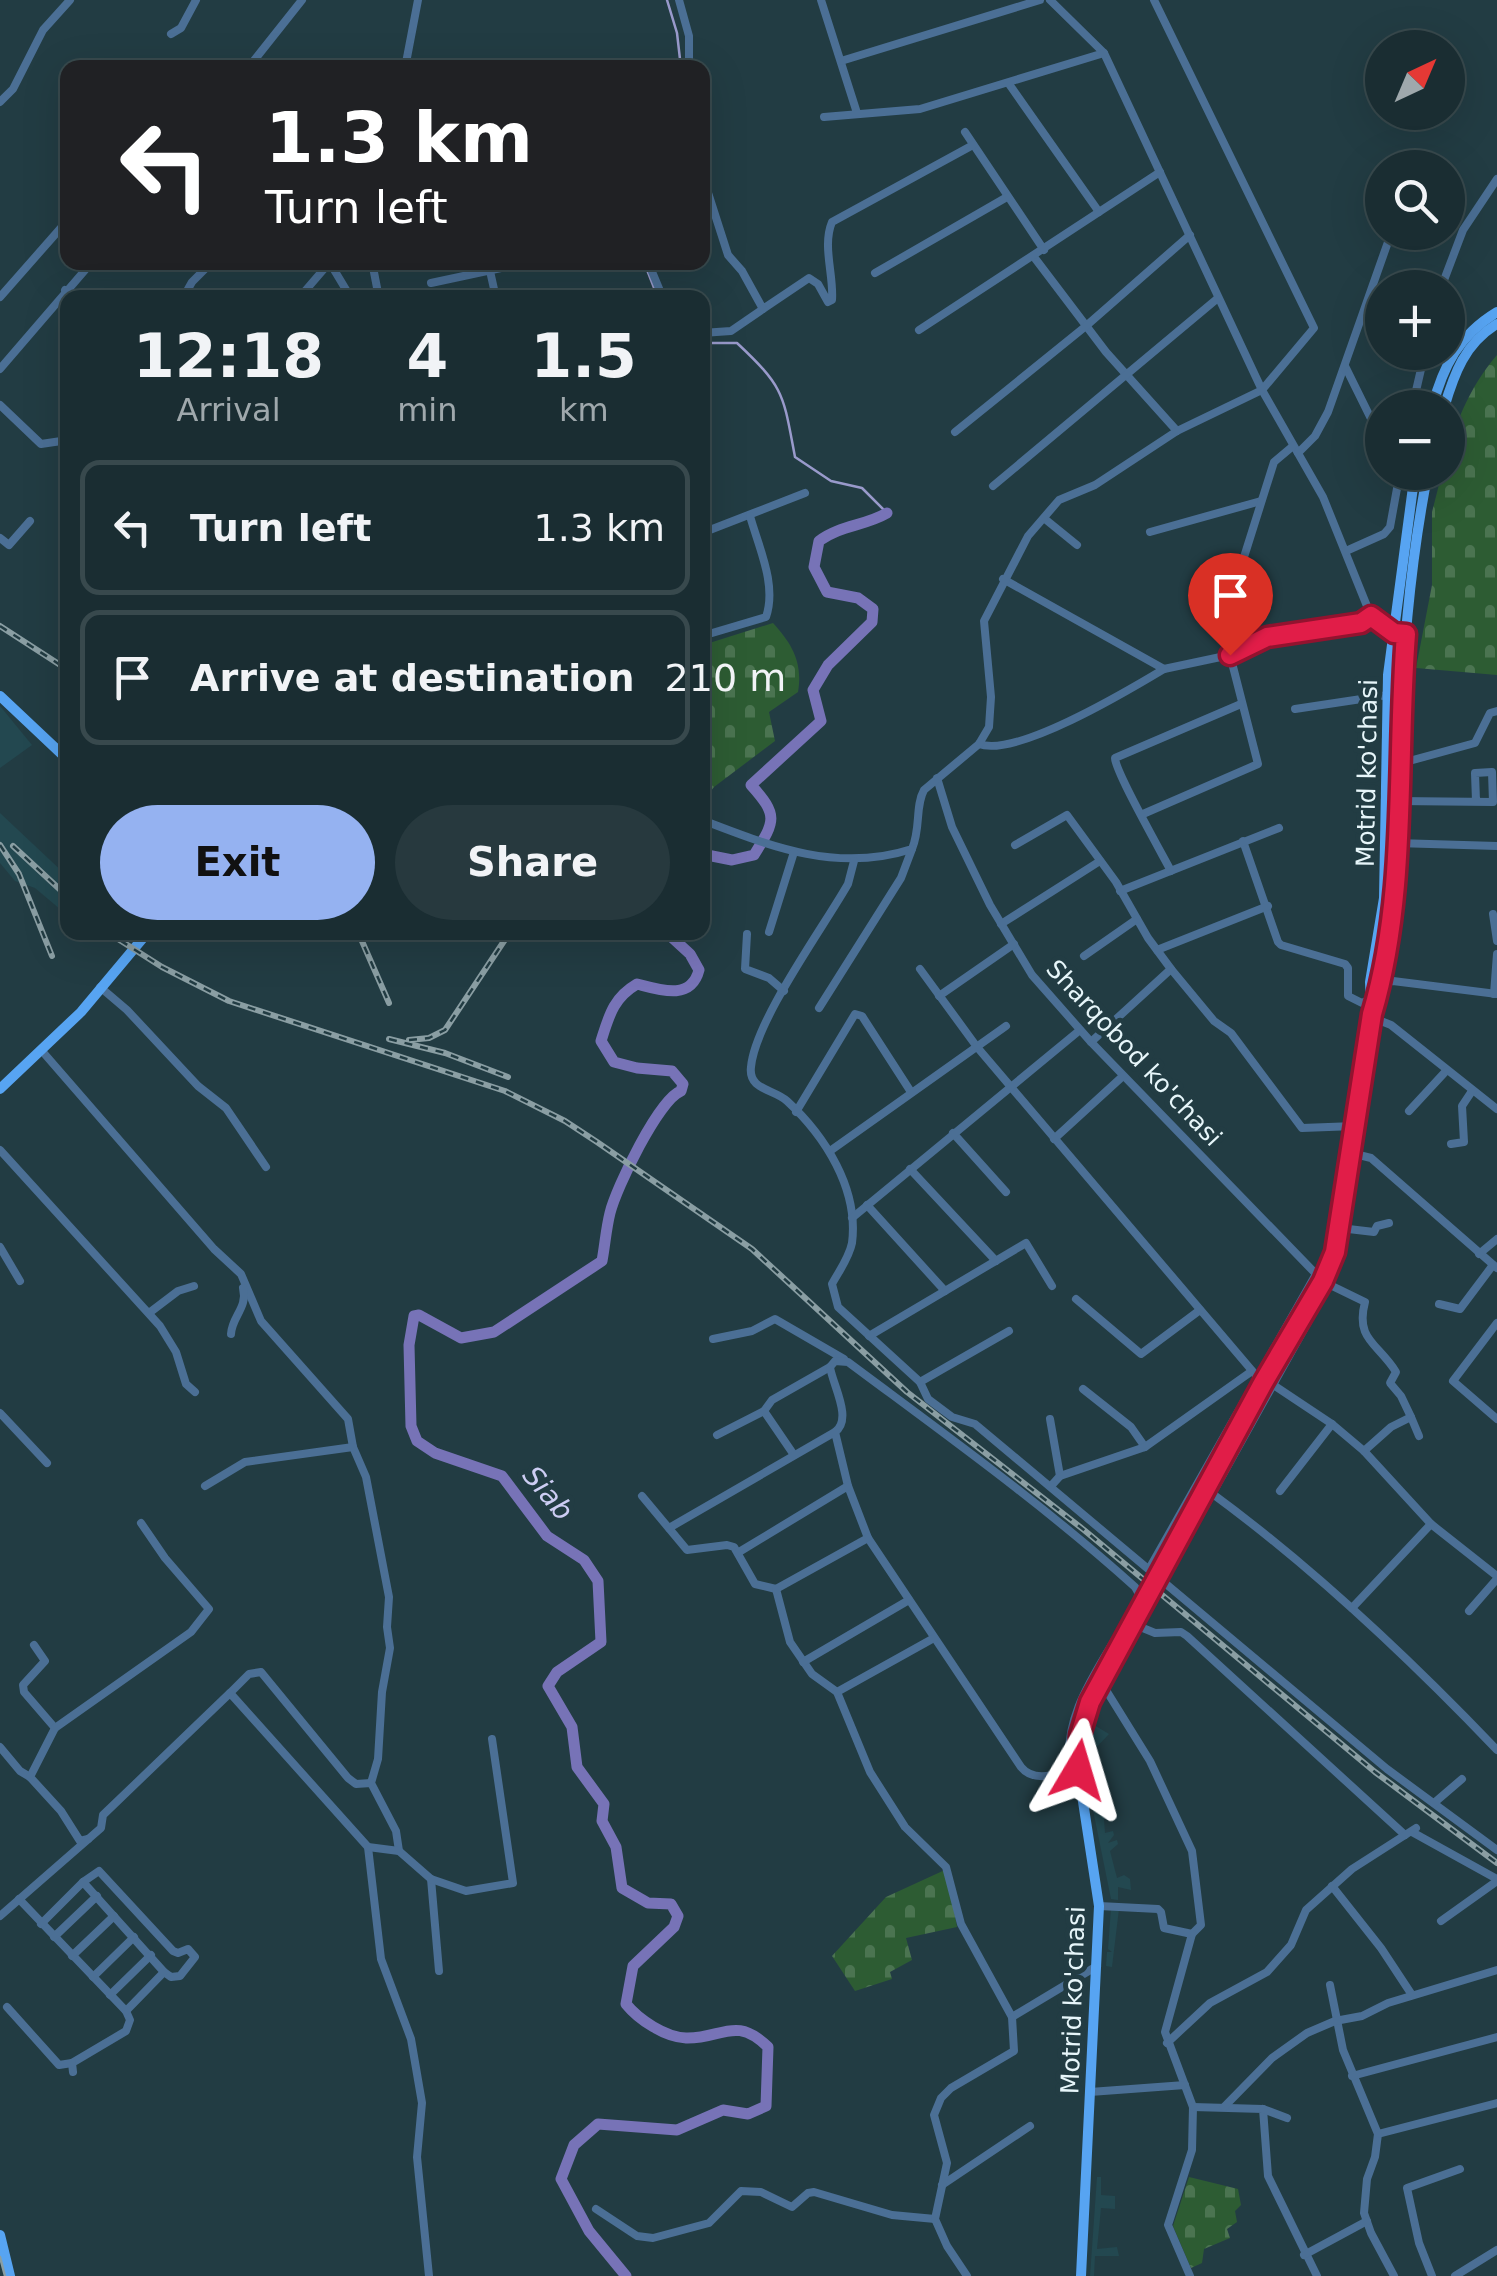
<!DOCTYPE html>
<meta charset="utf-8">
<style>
body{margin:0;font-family:"DejaVu Sans",sans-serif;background:#27393e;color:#f1f3f6;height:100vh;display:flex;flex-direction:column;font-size:38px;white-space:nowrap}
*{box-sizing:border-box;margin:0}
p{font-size:32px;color:#9fa8ac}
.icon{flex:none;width:55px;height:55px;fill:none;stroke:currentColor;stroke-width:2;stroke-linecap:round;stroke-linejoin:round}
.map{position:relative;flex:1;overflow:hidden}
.details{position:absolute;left:60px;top:290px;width:650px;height:650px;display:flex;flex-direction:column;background:#1a2d32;border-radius:20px;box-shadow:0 10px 40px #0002,0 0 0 2px #38494d}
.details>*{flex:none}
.guide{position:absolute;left:60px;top:60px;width:650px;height:210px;border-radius:20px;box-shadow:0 10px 40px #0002,0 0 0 2px #38494d;background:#202124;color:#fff;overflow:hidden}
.needle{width:65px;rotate:44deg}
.tools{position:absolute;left:1365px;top:30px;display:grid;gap:20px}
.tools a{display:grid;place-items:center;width:100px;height:100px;border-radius:50%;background:#1a2d32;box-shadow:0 10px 40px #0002,0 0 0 2px #38494d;font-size:50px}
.pin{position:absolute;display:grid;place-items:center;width:85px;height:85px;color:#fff;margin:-102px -42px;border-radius:50% 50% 50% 0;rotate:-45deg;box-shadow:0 0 10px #0007}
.pin .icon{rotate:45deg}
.me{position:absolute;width:110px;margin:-55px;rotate:7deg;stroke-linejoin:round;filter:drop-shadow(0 0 8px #0008)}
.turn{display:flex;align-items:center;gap:35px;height:210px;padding:0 40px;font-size:45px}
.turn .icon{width:130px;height:130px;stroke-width:2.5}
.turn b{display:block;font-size:70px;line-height:85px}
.eta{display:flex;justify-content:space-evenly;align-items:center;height:170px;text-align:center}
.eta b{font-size:60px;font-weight:600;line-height:70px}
.action{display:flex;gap:20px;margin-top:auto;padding:20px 40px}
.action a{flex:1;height:115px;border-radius:60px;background:#95b2f1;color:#111;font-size:40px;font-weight:600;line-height:115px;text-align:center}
.action a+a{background:#27393e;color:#f1f3f6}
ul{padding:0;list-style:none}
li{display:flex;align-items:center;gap:30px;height:135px;margin:0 20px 15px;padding:0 20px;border:5px solid #38494d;border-radius:20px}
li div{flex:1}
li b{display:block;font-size:38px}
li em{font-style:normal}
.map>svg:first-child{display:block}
.built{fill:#234850}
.cemetery{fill:url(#cemetery-stones)}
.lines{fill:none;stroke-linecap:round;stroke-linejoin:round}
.stream{stroke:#999acb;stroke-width:2.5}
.river{stroke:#7773b7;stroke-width:11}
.minor{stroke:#4b6f95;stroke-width:8}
.major{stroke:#57a4f2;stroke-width:10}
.tram{stroke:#8a9ea3;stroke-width:2.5}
.rail-casing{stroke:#8a9ea3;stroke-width:6}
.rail{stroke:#223c43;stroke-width:2.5;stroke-dasharray:8;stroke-linecap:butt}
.route-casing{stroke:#92132f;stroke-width:25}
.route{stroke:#e11d48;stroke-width:18}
.labels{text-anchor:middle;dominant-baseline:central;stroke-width:10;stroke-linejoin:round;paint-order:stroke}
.street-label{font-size:25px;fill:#e7f6fa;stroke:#223c43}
.water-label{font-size:28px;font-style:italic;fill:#cdcdf3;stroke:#223c43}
</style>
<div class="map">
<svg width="1497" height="2276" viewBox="0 0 1497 2276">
<defs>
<pattern id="cemetery-stones" width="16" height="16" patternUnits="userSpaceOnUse" patternTransform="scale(2.5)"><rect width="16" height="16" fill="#2d5c33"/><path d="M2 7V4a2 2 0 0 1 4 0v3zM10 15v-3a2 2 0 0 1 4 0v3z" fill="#4b7451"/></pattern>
</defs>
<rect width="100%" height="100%" fill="#223c43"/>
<g class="built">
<polygon points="0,706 32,745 0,768"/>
<polygon points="0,813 67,876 67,915 35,888 15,881 0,863"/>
<polygon points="1089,1722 1109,1734 1093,1751 1094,1773 1091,1773 1093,1784 1088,1784 1084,1743"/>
<polygon points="1102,1781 1104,1788 1099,1795 1102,1807 1110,1799 1112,1806 1104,1819 1105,1833 1113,1831 1114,1835 1108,1843 1117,1840 1118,1844 1110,1851 1117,1878 1124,1875 1130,1879 1131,1890 1118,1887 1118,1900 1111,1899 1091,1800 1091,1790"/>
<polygon points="1111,1908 1119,1909 1112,1967 1106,1966 1107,1952 1112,1952 1108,1949"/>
<polygon points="1097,2177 1101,2177 1101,2195 1115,2196 1115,2209 1101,2208 1097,2249 1117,2247 1119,2256 1095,2256 1094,2276 1090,2276"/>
</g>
<g class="cemetery">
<path d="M1497 355V675L1416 668 1432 585V512L1442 473 1448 472C1448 432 1471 385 1497 355Z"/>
<path d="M773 623C792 644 803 662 798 692L769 712 775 741 714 787 703 801V645Z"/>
<polygon points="947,1869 957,1927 906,1938 912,1960 890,1972 892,1979 855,1991 832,1956 886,1897"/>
<polygon points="1189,2177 1238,2189 1241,2205 1235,2211 1237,2222 1227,2229 1230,2238 1204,2249 1202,2263 1191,2268 1173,2226"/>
</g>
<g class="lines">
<g class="stream">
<polyline points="667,0 677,33 681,68"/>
<polyline points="644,262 658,298"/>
<path d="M702 343H737C785 388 783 394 795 457L831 481 862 488 887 513"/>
</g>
<g class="river">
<path d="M702 854 732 860 754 855C775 821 779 816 751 785L821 721 813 690 828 665 872 622 873 609 858 598 827 592 814 567 819 541C840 525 865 526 887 513"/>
<path d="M626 2276 589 2231 561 2179 574 2145 598 2124 677 2130 723 2110 748 2114 766 2106 768 2047C735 2015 722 2039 686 2038 665 2037 639 2020 626 2004L633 1966 674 1927 678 1916 671 1904 648 1903 622 1888 616 1847 602 1821 604 1804 577 1767 572 1727 548 1686 557 1672 601 1642 598 1581 584 1560 547 1536 502 1476 435 1453 417 1441 411 1426 409 1345 414 1316 419 1315 461 1338 494 1332 602 1261C605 1245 606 1229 610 1213 616 1188 659 1099 681 1091L683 1084 672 1071 637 1068 614 1062 601 1041C609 1016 613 998 637 984 660 990 691 1001 699 970L690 954 666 932"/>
</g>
<g class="minor">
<polyline points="679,0 689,36 689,68"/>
<polyline points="821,0 857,113"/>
<polyline points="1050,0 1104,53 1262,390 1323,497 1371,616 1397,633"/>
<polyline points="171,34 181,28 196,0"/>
<polyline points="841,61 1040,0"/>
<polyline points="248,68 302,0"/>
<polyline points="405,68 418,0"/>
<polyline points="1009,84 1099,212"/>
<polyline points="0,102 13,89 43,30 70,0"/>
<polyline points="824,117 920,109 1104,53"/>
<polyline points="965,132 1044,250"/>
<path d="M702 174 728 255 742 271 763 309 809 278 818 284 828 302 832 300C834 275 822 246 832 222L973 145"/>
<polyline points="1034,257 1106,352 1177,431"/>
<polyline points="372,262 379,298"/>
<polyline points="488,262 496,298"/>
<polyline points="648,262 663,298"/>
<polyline points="330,263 351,298"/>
<polyline points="875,273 1007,197"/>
<polyline points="431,283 529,262"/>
<polyline points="1441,288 1463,230 1497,179"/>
<polyline points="65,290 83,298"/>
<polyline points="0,297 67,221"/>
<polyline points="183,298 192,282 212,262"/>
<polyline points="299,298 330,262"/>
<polyline points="919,330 1160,172"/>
<polyline points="702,333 731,331 763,309"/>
<polyline points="1345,366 1382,441"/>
<polyline points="0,369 92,262"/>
<polyline points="0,405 41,444 68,440"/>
<polyline points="1412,408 1425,352"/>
<polyline points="955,432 1086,326 1190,235"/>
<polyline points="1298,453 1315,436 1328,412 1388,242"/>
<polyline points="993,486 1218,298"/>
<polyline points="1045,519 1077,545"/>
<polyline points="1150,532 1261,501"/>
<polyline points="702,533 805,493"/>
<polyline points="0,538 9,545 30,521"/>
<polyline points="1346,551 1384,534 1390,527 1400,472"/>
<polyline points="1003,579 1164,669 1230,655 1267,637 1361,623 1371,616"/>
<polyline points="1215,584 1238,576 1274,462 1293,446"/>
<path d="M702 636 766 617C777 585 759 548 750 516"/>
<polyline points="1295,709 1388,695"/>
<path d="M979 744C1016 758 1129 690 1164 669"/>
<polyline points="1398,764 1475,743 1490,713 1497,711"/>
<polyline points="937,778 952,827 990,905 1032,975 1091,1042 1316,1274"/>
<polyline points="1398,801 1493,802 1492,772 1475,773 1476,801"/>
<polyline points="1143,814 1258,764 1230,655"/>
<path d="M702 820C772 847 838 873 912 849 921 828 915 806 924 790L979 744 989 727 991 697 984 621 1028 536 1059 500 1095 485 1177 431 1262 390 1314 328 1154 0"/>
<polyline points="1243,841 1278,942 1281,945 1345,964 1348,968 1348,996 1362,1003 1371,999"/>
<polyline points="1396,843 1497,846"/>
<polyline points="1015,845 1067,815 1116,882 1148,938 1171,969 1214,1021 1231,1033 1302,1128 1355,1126"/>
<path d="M854 861 848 884C823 928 755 1021 751 1067 748 1090 774 1089 787 1101 825 1136 859 1189 852 1243 849 1258 839 1271 832 1284L838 1307 920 1382 928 1399 952 1417 975 1424 1387 1769 1497 1850"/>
<path d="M1171 871C1161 852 1115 771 1115 758L1241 704"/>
<polyline points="1120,891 1279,828"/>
<polyline points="1493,914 1497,941"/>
<polyline points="1001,924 1100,861"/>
<polyline points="769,932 794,852"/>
<polyline points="747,934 745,969 769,978 784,991"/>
<polyline points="1157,950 1268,906"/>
<polyline points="1084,956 1137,919"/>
<polyline points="920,969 977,1047 1260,1380"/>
<polyline points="1381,983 1393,981 1497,994"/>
<polyline points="100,987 127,1010 198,1086 226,1108 266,1167"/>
<polyline points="1494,994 1497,954"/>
<polyline points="939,996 1014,944"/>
<polyline points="819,1008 901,878 912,849"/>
<polyline points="1371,1017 1391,1025 1497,1109"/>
<polyline points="1091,1042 1171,969"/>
<polyline points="42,1051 214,1249 241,1274 261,1321 348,1419 353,1447 366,1477 389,1597 387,1627 390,1648 382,1692 378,1759 371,1783 396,1831 399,1851"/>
<polyline points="1409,1111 1446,1071"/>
<polyline points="796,1112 855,1014 862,1016 911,1092"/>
<polyline points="953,1133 1006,1192"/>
<polyline points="1054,1139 1123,1076"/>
<polyline points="1451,1144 1464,1142 1462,1106 1472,1091"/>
<polyline points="0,1150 160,1326 176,1352 186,1384 195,1392"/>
<polyline points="830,1151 1006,1026"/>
<polyline points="1351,1153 1371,1158 1497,1268"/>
<polyline points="910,1169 996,1261"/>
<polyline points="867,1205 945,1291"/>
<polyline points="852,1218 1080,1030"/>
<polyline points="1340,1228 1374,1232 1377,1226 1389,1223"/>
<polyline points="0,1247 20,1281"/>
<polyline points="1479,1254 1497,1239"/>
<path d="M1328 1284 1365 1302C1355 1340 1378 1343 1396 1372L1390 1383 1401 1396 1411 1417 1391 1427 1364 1451"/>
<polyline points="1076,1299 1141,1354 1200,1310"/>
<polyline points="1439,1304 1460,1309 1493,1265"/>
<polyline points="149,1313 178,1291 194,1286"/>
<polyline points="1497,1323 1453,1381 1497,1419"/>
<path d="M231 1334C232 1316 248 1308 243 1288"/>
<polyline points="869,1336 1026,1243 1052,1286"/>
<polyline points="713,1339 752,1331 775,1319 844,1359"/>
<polyline points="920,1382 1009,1331"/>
<polyline points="1269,1382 1332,1424 1364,1451 1431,1524 1497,1576"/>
<polyline points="1083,1389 1131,1427 1145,1447"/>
<polyline points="764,1411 772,1400 830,1367"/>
<polyline points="0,1413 47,1463"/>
<polyline points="1411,1417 1419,1436"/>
<polyline points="1050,1419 1060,1476"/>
<path d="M835 1432C853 1419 833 1386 830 1367L835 1361 848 1362C946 1435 1044 1505 1135 1587L1139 1594C1115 1652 1060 1703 1070 1771"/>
<polyline points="717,1435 764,1411 794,1455"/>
<polyline points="205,1486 245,1462 353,1447"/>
<polyline points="1051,1486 1060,1476 1145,1447 1252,1371"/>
<polyline points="1280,1491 1332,1424"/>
<path d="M1210 1492C1314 1568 1408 1657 1497 1750"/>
<polyline points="642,1496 687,1550 727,1545 734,1547 755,1584 776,1589"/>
<path d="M669 1528 835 1432 848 1486 868 1538 1021 1767C1034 1783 1056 1774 1073 1770"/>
<polyline points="868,1538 776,1589 790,1642 812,1674 837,1692 870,1772 905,1827 946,1867 961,1924 1012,2017"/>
<polyline points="739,1552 848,1486"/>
<polyline points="1149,1569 1316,1274 1327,1272 1327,1288 1163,1582"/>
<polyline points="1352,1608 1431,1524"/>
<polyline points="1469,1611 1497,1579"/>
<polyline points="1133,1624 1155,1633 1181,1632 1187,1636 1405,1835"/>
<polyline points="34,1645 45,1661 23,1685 24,1692 55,1728"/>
<polyline points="803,1662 909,1600"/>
<polyline points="1101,1682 1150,1761 1192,1851 1201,1925 1192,1934 1165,2032 1193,2107 1192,2150 1168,2225 1190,2276"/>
<polyline points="837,1692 934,1638"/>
<polyline points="230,1693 249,1674 261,1672 348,1778 356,1784 371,1783"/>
<polyline points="0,1747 20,1771 30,1777"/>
<polyline points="1434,1803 1462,1779"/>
<polyline points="1412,1832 1497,1879"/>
<polyline points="88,1839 80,1841 61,1811 30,1777 55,1728 191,1632 209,1609 165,1558 141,1523"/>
<polyline points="368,1847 381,1959 411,2039 422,2103 417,2157 429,2276"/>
<polyline points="431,1879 439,1971"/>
<polyline points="83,1882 99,1871 173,1951 178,1953 188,1949 195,1957 180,1976 171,1977 164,1972"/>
<polyline points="1332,1886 1381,1948 1412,1995"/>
<polyline points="19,1899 126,2011 130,2020 126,2031 72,2063 73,2072"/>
<polyline points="1099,1906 1158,1909 1161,1912 1164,1928 1192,1934"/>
<polyline points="0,1916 101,1828 103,1815 230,1693 368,1847 399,1851 431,1879 466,1891 513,1883 492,1739"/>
<polyline points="1441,1921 1497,1881"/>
<polyline points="41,1924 83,1882 164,1972 126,2011"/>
<polyline points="54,1937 97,1896"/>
<polyline points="72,1956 114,1916"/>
<polyline points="93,1977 134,1937"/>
<polyline points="1330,1985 1343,2050 1378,2134 1375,2157 1367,2179 1364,2213 1371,2233 1394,2276"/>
<polyline points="110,1995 151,1955"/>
<polyline points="7,2007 59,2065 72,2063"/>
<polyline points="1167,2043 1210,2003 1267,1972 1291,1945 1306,1910 1352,1869 1416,1828"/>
<polyline points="1352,2076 1497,2037"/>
<polyline points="1090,2092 1185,2085"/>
<polyline points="1193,2107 1263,2109 1268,2176 1317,2276"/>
<polyline points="1224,2107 1272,2058 1307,2033 1335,2021 1362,2016 1388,2003 1497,1970"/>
<polyline points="1263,2109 1287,2118"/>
<polyline points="1378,2134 1497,2103"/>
<polyline points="942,2185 1030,2126"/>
<polyline points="596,2209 637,2236 653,2238 709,2223 741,2191 761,2192 792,2207 808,2193 814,2192 892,2215 935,2219"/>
<polyline points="1304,2255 1367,2221"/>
<polyline points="967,2276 947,2246 935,2219 947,2163 934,2115 941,2098 951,2088 1014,2051 1012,2017 1097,1966"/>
<polyline points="1432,2276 1419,2243 1407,2188 1460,2169"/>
<polyline points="1455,2276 1497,2250"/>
</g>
<g class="major">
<path d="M1432 408C1443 366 1459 335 1497 312"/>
<path d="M1444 408C1454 374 1465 343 1497 324"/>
<polyline points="0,696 68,760"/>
<polyline points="1371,1003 1370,982 1384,898 1388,675 1415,472"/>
<polyline points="0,1089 81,1012 148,932"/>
<polyline points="0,2235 10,2276"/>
<path d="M1081 2276 1099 1906 1078 1769 1080 1735 1090 1701 1263 1383 1323 1281 1335 1252 1372 1014C1396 934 1396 846 1398 763 1402 666 1409 567 1428 472"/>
</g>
<polyline class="tram" points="0,2257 5,2276"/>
<g class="rail-casing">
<g id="rail">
<polyline points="0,626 68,670"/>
<polyline points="0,845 19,874 52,956"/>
<polyline points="13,846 68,897"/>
<polyline points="107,932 162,967 229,1001 505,1091 565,1121 597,1142 752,1249 907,1392 1084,1530 1375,1772 1497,1863"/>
<polyline points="358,932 389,1003"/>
<polyline points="389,1039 445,1053 508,1077"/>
<polyline points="409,1040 429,1038 445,1030 510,932"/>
</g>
</g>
<use href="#rail" class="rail"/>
</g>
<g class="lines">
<g class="route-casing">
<path id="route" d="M1078 1770 1080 1735 1090 1702 1263 1383 1323 1281 1335 1252 1372 1014C1408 893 1396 759 1406 634L1394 633 1371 616 1361 623 1267 637 1230 655"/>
</g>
<use href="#route" class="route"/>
</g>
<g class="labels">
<g class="street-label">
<text transform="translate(1367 773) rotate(-89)">Motrid ko'chasi</text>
<text transform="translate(1134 1053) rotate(47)">Sharqobod ko'chasi</text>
<text transform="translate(1073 2000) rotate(-88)">Motrid ko'chasi</text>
</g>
<g class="water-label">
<text transform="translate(548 1493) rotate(50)">Siab</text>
</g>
</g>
</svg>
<div class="tools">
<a><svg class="needle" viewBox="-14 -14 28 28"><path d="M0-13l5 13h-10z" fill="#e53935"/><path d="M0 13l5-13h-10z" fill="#9fa8ac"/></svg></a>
<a><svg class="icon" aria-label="search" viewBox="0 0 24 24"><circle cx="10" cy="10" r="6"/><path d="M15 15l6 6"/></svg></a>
<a>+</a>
<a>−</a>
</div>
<div class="pin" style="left:1230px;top:655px;background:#d93025"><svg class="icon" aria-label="arrive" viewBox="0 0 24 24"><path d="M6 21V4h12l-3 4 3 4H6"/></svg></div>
<svg class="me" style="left:1078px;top:1770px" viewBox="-20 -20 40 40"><path d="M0-17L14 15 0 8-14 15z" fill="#e11d48" stroke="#fff" stroke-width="4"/></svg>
<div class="guide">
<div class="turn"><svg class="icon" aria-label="left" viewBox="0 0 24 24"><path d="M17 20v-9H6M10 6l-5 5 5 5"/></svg><div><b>1.3 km</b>Turn left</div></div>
</div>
<section class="details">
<div class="eta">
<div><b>12:18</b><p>Arrival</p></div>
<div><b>4</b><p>min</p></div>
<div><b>1.5</b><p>km</p></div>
</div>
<ul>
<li><svg class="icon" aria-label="left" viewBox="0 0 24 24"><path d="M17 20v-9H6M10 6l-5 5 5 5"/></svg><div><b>Turn left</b></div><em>1.3 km</em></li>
<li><svg class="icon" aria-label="arrive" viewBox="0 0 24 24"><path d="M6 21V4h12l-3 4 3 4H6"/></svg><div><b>Arrive at destination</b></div><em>210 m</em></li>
</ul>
<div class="action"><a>Exit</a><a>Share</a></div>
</section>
</div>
